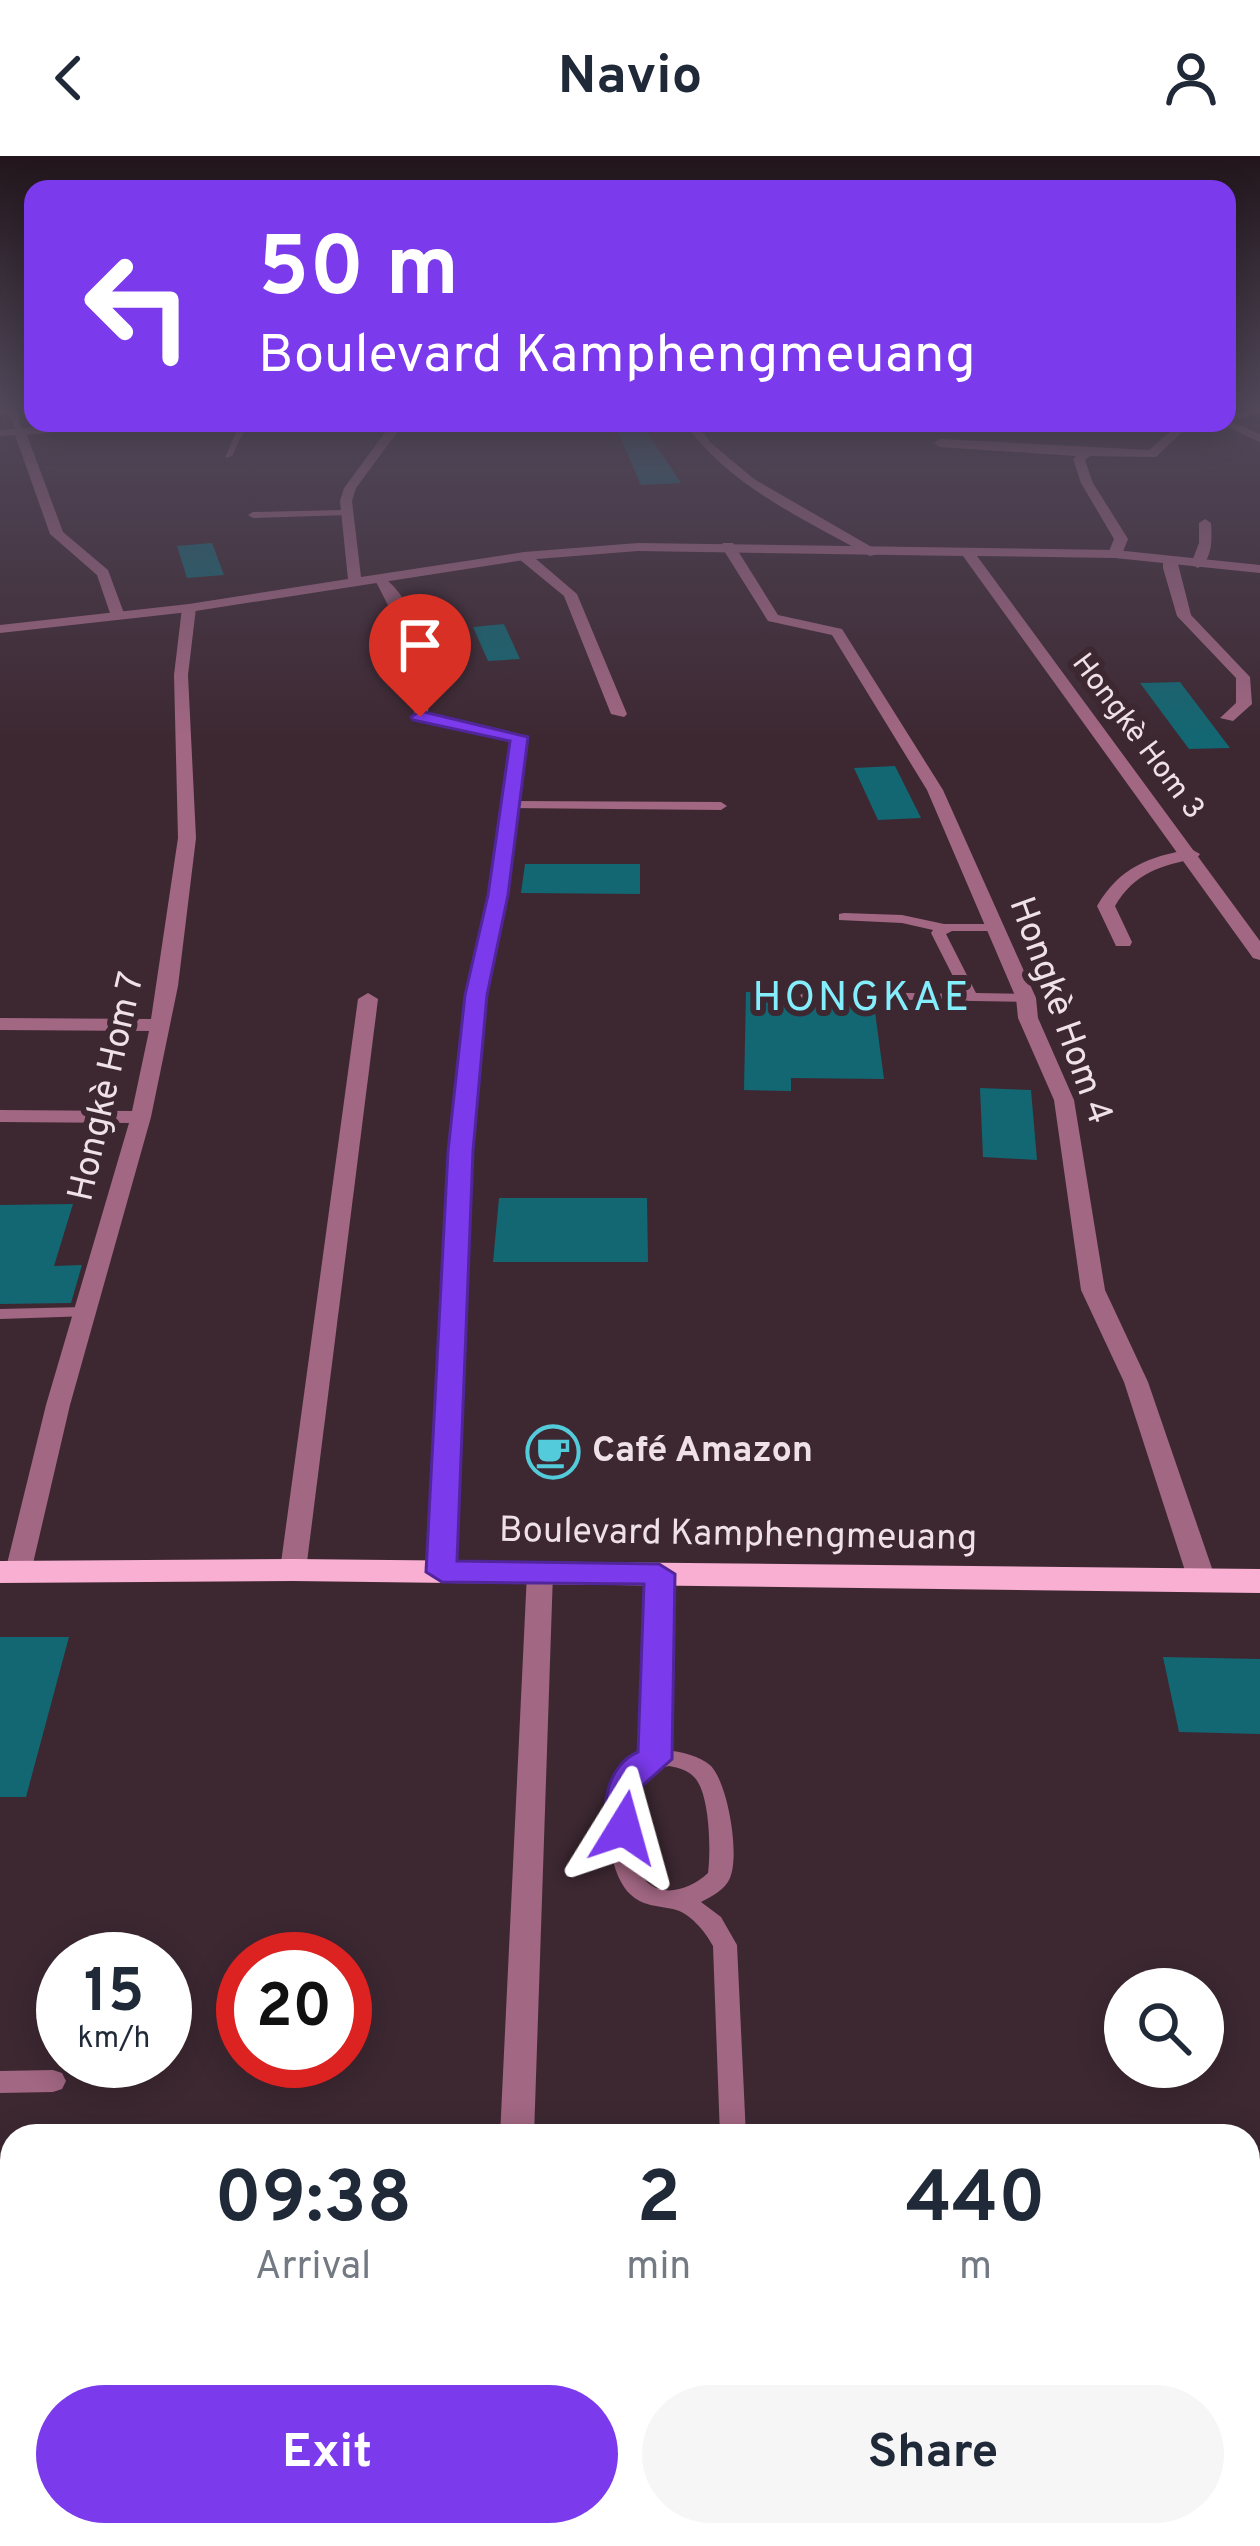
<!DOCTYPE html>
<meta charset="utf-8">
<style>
body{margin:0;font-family:Overpass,sans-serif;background:#f6f6f7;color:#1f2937;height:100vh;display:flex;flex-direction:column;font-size:45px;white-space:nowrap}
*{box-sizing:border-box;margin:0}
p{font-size:39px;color:#747a83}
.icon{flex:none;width:66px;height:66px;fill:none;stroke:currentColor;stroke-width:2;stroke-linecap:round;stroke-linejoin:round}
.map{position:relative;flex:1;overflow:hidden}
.panel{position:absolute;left:0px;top:1968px;width:1260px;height:423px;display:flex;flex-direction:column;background:#fff;border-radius:36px 36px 0 0;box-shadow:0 6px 30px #0003}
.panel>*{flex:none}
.banner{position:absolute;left:24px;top:24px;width:1212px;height:252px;border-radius:24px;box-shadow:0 6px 30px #0003;background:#7c3aed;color:#fff;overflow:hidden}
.controls{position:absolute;left:1104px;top:1812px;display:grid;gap:24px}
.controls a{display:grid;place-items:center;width:120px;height:120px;border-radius:50%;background:#fff;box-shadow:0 6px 30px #0003;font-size:60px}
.speed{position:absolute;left:36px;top:1776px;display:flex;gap:24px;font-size:60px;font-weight:700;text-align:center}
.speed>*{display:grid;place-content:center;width:156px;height:156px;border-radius:50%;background:#fff;box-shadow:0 6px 30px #0003;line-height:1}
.speed small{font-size:30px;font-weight:400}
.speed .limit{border:18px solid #d22;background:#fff;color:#111}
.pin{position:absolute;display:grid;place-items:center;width:102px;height:102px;color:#fff;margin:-123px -51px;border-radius:50% 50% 50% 0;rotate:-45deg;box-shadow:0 0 12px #0007}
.pin .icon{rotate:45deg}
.me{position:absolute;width:132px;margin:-66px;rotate:8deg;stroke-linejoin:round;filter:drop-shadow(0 0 9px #0008)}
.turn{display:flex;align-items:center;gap:42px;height:252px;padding:0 36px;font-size:54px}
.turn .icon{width:156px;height:156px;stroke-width:2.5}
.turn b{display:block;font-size:84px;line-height:102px}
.eta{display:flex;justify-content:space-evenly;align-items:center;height:204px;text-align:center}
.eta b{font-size:72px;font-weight:700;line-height:84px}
.button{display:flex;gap:24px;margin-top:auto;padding:24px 36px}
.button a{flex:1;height:138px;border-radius:72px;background:#7c3aed;color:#fff;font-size:48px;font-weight:700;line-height:138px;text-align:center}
.button a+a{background:#f6f6f7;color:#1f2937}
header{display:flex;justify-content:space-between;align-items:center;height:156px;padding:0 36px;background:#fff;font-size:54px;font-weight:700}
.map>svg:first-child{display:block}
.building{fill:#126772}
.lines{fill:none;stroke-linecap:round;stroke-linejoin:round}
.service{fill:#a26783;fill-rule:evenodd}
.minor{fill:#a26783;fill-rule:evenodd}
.tertiary{fill:#a26783;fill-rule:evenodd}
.primary{fill:#f8afd2;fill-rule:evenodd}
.route{fill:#7c3aed;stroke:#51269a;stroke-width:3}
.labels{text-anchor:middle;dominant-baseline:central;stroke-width:12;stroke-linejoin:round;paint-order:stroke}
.far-street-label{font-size:30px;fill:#efe1e7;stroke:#3d2832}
.street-label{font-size:36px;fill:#efe1e7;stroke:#3d2832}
.poi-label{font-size:36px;font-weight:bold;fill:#efe1e7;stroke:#3d2832;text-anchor:start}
.quarter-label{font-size:42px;letter-spacing:3px;fill:#84eefd;stroke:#3d2832}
</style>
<header><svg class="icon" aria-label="back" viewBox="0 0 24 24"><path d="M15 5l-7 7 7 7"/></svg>Navio<svg class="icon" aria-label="person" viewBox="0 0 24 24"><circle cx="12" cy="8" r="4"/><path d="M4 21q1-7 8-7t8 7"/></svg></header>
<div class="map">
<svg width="1260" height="2390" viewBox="0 0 1260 2390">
<rect width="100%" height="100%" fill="#3d2832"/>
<g class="building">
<polygon points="614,267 641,267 681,327 641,329"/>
<polygon points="212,387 224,419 187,422 177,390"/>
<polygon points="504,468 520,503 488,505 473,471"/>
<polygon points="1180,526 1230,592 1189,593 1140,527"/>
<polygon points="895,610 921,662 878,664 854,612"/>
<polygon points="525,708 640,708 640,738 521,737"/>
<polygon points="746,836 790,837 790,847 874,848 884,923 791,922 791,935 744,934"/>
<polygon points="980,932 1031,934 1037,1004 983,1001"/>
<polygon points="499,1042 647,1042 648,1106 493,1106"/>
<polygon points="73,1048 54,1110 82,1109 71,1147 0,1148 0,1049"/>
<polygon points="0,1481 69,1481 26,1641 0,1641"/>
<polygon points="1163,1501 1260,1503 1260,1578 1179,1576"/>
</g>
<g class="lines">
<g class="service">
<polygon points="0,252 17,255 23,278 17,278 10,259 0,258"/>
<polygon points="240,267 248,267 232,300 225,302"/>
<polygon points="345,354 348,355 348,359 253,362 248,359 253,356"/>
<polygon points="512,645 721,646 727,650 721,654 508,652 506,649"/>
<polygon points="844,757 902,759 944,768 1002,768 1004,771 997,775 952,775 946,778 976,837 1026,838 1033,842 1026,846 802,842 800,839 807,835 962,838 931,777 933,774 902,767 839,764 839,758"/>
<polygon points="84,1151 93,1156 90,1160 0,1163 0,1153"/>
<path d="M659 1411 666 1413 669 1418 666 1594C681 1596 699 1599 711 1610 728 1628 740 1699 730 1722 725 1734 712 1740 701 1746L721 1761 737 1789 746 1980H720L713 1790C705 1775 690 1757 673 1753 658 1750 642 1750 630 1738 601 1710 598 1612 644 1599L649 1418 652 1413ZM669 1610C679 1612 688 1614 695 1622 710 1639 711 1695 708 1717 687 1737 651 1745 638 1712 632 1698 632 1680 633 1665 633 1653 632 1637 637 1628 645 1614 656 1613 669 1610Z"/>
<polygon points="53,1914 62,1917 66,1925 62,1933 53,1936 0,1937 0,1915"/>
<polygon points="696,2379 731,2379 726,2390 691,2390"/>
<polygon points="783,2379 830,2379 835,2390 788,2390"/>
</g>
<g class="minor">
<polygon points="1260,251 1260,257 1230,265 1260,278 1260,286 1219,267 1227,267 1227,259"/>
<polygon points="88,267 141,267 27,279 63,376 108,414 125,460 118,464 111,460 97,419 50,378 15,279 0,280 0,274"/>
<path d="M684 267H696L711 287 754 323 882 397 870 400C802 362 732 332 684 267Z"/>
<polygon points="1192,267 1211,267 1181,277 1156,301 1090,300 1085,304 1093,327 1128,383 1122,398 1115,402 1108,398 1114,383 1081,327 1073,303 1076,300 940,291 934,287 940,283 1149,294 1173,273"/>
<path d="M1205 363 1211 367C1212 382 1213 404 1198 412L1191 408 1199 387V367Z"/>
<polygon points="723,387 733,387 778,459 842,473 943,634 1036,842 1038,862 1074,944 1105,1134 1148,1226 1216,1424 1212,1431 1192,1431 1188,1424 1124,1226 1081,1134 1054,944 1018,862 1016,842 927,634 832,479 768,465 721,390"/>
<polygon points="519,397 529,397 577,438 627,558 624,561 611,558 564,440 519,403"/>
<polygon points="1170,400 1177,404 1191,459 1250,521 1252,548 1233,565 1220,562 1236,547 1236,522 1177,460 1163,412 1163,404"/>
<path d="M382 420C421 448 430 513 428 558L527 581 507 739 486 839 471 996 455 1416 452 1422H432L429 1416 449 996 466 839 489 739 511 584 415 564 408 488 375 424Z"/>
<polygon points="189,448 196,452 188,519 196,682 178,830 151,961 70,1249 31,1416 28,1422 8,1422 5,1416 46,1249 129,967 0,966 0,954 132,955 149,875 0,874 0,862 151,863 178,682 174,519 182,452"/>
<path d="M1191 693 1200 698 1197 702C1161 710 1135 716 1115 750L1132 786 1130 790H1116L1097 750C1120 711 1148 701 1191 693Z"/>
<polygon points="368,837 378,843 306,1414 303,1420 283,1420 280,1414 358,843"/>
<polygon points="540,1408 550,1411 553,1417 534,1980 500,1980 527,1417 530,1411"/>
<polygon points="481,2379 521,2379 520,2390 480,2390"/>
</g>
<polygon class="tertiary" points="392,267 404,267 356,332 352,345 361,421 524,396 638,387 1115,394 1260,409 1260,417 1115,402 977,400 1260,785 1260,804 1253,802 963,400 638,395 524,404 189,456 0,477 0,469 189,448 348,423 340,345 344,332"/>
<polygon class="primary" points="293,1403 1260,1413 1260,1437 293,1425 0,1427 0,1405"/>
</g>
<linearGradient id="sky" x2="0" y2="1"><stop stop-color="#22161c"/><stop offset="0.43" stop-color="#51485a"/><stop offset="1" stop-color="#51485a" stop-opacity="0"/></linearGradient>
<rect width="1260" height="583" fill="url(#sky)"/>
<path class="route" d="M420 555 528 581 508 739 487 839 473 995 457 1405 659 1408 675 1418 672 1603 642 1630V1672L637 1682 624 1686 612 1682C597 1654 608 1608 638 1596L644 1428 442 1426 426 1416 448 995 465 839 488 739 510 585 413 564 411 561Z"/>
<defs>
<g id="cafe-ring" transform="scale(2.7)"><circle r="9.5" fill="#3d2832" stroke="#53cbdb" stroke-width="1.5"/><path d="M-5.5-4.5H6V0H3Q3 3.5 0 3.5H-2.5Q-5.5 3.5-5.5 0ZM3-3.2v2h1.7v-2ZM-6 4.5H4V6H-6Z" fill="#53cbdb"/></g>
</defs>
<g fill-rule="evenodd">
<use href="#cafe-ring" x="553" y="1296"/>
</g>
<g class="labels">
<g class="far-street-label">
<text transform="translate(1137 581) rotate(53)">Hongkè Hom 3</text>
</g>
<g class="street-label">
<text transform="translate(1059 855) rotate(70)">Hongkè Hom 4</text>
<text transform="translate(108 931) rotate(-77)">Hongkè Hom 7</text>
<text transform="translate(738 1380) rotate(1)">Boulevard Kamphengmeuang</text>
</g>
<g class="poi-label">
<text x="592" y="1296">Café Amazon</text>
</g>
<g class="quarter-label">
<text x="862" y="843">HONGKAE</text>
</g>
</g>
</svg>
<div class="controls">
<a><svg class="icon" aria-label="search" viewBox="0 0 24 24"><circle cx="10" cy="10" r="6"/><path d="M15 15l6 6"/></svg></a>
</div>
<div class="speed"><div>15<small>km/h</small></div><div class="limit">20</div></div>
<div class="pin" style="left:420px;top:561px;background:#d93025"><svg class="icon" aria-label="arrive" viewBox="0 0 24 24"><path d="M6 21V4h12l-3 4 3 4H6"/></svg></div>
<svg class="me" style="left:624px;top:1672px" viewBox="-20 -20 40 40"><path d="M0-17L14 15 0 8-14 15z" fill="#7c3aed" stroke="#fff" stroke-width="4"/></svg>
<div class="banner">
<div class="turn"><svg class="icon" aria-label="left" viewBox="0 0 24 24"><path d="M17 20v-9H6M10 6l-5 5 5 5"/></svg><div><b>50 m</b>Boulevard Kamphengmeuang</div></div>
</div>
<section class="panel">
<div class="eta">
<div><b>09:38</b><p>Arrival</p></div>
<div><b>2</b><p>min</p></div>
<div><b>440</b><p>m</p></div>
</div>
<div class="button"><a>Exit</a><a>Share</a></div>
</section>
</div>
